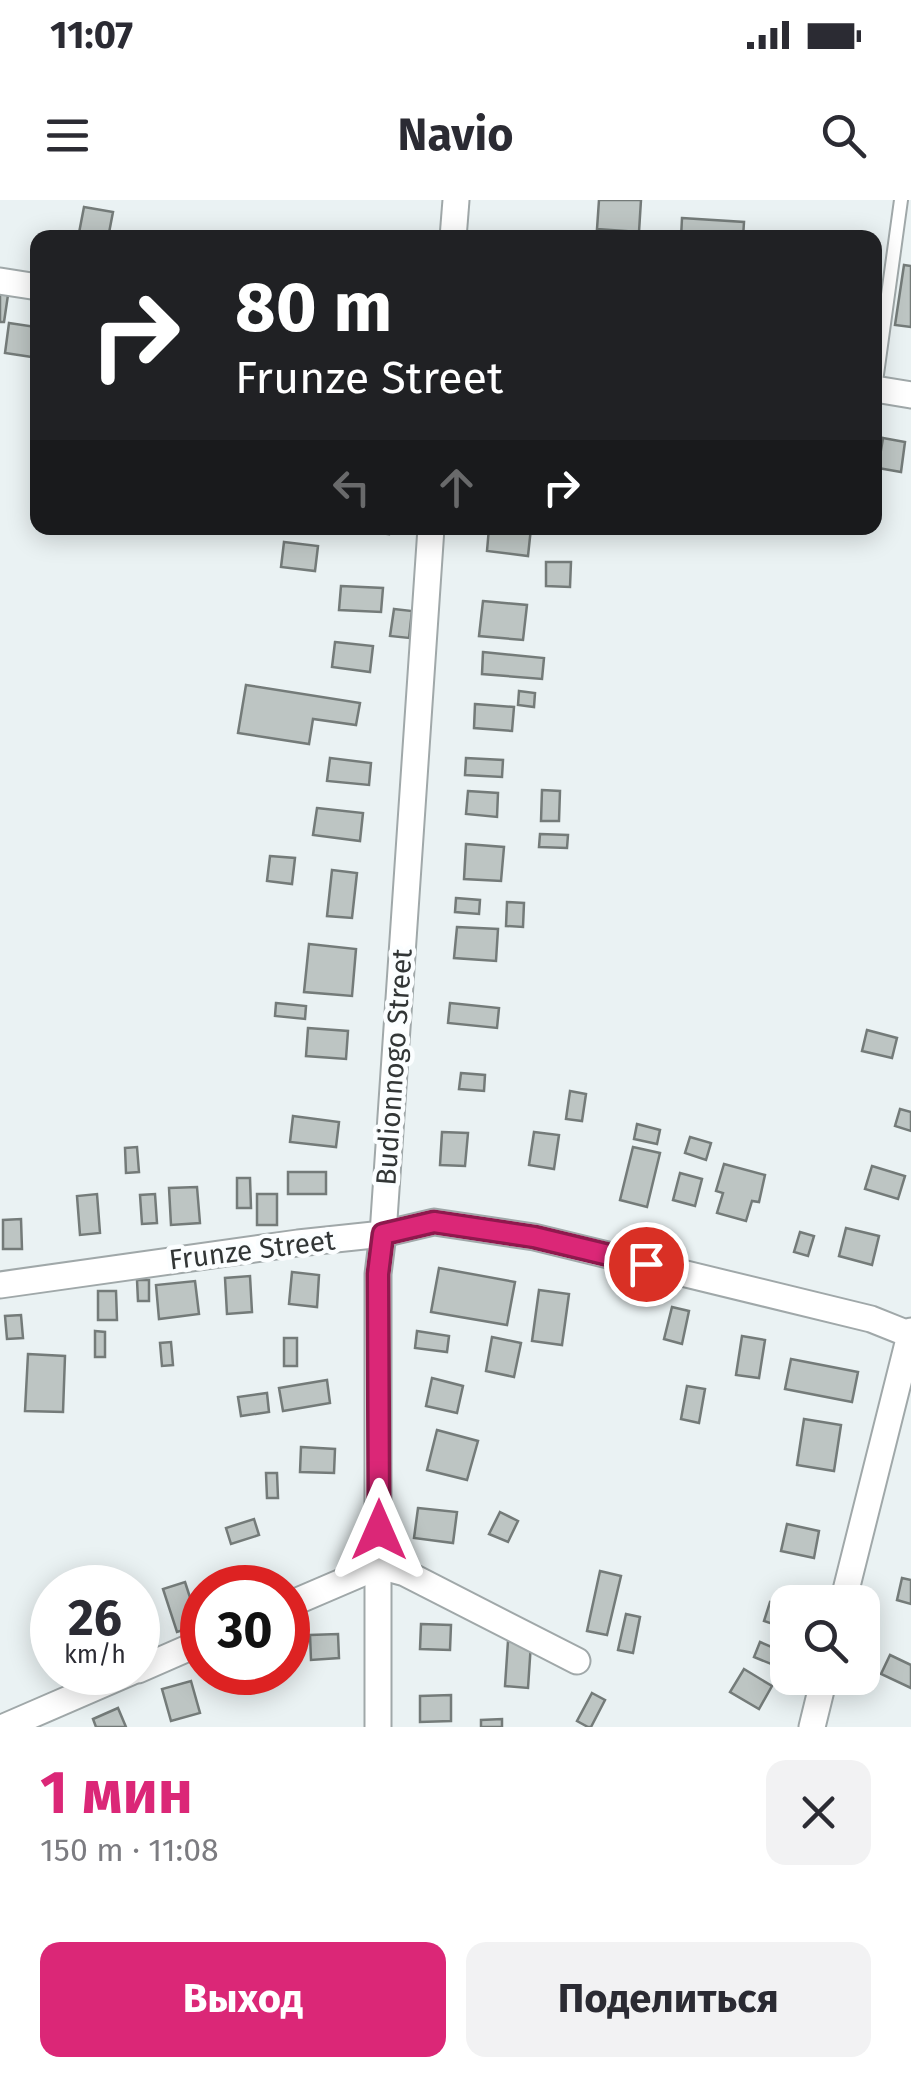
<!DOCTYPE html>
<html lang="ru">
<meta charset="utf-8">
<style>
body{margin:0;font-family:"Fira Sans",sans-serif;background:#f2f2f3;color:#2b2b33;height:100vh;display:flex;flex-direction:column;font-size:38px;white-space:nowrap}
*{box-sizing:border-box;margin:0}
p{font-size:32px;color:#7c7c81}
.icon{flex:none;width:55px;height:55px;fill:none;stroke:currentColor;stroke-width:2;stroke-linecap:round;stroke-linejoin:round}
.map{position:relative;height:1527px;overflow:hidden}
.sheet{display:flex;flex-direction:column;background:#fff;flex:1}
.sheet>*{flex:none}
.guide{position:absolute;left:30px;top:30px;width:852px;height:305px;border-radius:20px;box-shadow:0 5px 25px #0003;background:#202124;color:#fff;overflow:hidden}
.tools{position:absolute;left:770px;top:1385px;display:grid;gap:20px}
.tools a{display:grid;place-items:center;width:110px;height:110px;border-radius:20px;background:#fff;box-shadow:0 5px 25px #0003;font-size:50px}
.speed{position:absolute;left:30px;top:1365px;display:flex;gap:20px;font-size:50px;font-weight:700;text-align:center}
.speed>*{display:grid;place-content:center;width:130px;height:130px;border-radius:50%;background:#fff;box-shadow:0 5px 25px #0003;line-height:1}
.speed small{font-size:25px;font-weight:400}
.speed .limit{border:15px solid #d22;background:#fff;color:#111}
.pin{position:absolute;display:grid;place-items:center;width:85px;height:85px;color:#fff;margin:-42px;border:5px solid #fff;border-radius:50%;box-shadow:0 2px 10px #0007}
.me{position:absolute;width:110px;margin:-55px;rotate:0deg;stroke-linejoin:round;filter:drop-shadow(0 0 8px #0008)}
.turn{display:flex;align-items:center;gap:35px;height:210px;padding:0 40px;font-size:45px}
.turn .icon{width:130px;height:130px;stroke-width:2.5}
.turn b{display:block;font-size:70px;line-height:85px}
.lanes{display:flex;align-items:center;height:95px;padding:0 40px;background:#0003;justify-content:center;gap:50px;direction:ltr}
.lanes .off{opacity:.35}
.round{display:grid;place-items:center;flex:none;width:105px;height:105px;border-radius:20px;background:#f2f2f3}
.headline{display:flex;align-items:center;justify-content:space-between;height:170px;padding:0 40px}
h1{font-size:60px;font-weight:700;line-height:75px;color:#db2777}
.primary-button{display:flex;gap:20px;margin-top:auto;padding:20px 40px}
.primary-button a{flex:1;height:115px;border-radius:20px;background:#db2777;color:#fff;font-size:40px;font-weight:700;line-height:115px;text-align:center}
.primary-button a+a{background:#f2f2f3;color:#2b2b33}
.status{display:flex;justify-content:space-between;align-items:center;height:70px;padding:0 50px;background:#fff;direction:ltr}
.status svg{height:28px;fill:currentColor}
header{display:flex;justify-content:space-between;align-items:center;height:130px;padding:0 40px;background:#fff;font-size:45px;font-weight:700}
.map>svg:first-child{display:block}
.building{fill:#bdc5c3;stroke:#747b79;stroke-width:2.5}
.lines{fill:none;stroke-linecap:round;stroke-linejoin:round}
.service-casing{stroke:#a0a8a9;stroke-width:16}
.minor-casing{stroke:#a0a8a9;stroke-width:29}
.service{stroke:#fff;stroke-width:12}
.minor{stroke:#fff;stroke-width:25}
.route-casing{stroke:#8e194d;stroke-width:25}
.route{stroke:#db2777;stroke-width:18}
.labels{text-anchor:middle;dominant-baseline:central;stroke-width:9;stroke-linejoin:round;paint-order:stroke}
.street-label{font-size:28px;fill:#323636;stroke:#fbfeff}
</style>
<div class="status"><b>11:07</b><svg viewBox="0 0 49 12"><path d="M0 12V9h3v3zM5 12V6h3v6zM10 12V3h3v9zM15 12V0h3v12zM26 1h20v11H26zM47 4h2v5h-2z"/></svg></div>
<header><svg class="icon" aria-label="menu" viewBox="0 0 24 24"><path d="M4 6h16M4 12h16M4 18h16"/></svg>Navio<svg class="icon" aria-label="search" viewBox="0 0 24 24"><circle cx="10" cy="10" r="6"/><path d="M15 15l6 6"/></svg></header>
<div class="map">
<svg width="911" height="1527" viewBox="0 0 911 1527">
<rect width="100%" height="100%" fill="#eaf2f3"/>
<g class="building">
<polygon points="599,0 641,0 639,32 597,29"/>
<polygon points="84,7 113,12 108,38 78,38"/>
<polygon points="682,18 744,22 743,38 681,38"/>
<polygon points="904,65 911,66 911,127 895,125"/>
<polygon points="0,94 8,95 4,122 0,122"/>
<polygon points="9,123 36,127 32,157 5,153"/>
<polygon points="883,238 905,242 901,272 878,268"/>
<polygon points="346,328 390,328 389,334 346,329"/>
<polygon points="489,328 531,328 528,356 487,351"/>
<polygon points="284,342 318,346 315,371 281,367"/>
<polygon points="546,362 571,362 570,387 546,386"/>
<polygon points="341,386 383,388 381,412 339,410"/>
<polygon points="483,401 527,405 523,440 479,436"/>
<polygon points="394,409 412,411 409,438 390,436"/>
<polygon points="335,442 373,446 370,472 332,467"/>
<polygon points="483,452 544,458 542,479 482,474"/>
<polygon points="246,485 360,503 356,525 313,519 309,544 238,533"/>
<polygon points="519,491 535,493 534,507 518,505"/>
<polygon points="475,504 514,507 512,531 474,528"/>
<polygon points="330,558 371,563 369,585 327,581"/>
<polygon points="466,558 503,560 502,577 465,575"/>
<polygon points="542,590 560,591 559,621 541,621"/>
<polygon points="468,591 498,593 497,617 466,614"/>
<polygon points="317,608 363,613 360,641 313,635"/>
<polygon points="540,634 568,635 567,648 539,647"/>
<polygon points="466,644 504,647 501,681 464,679"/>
<polygon points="270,656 295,658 292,684 267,681"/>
<polygon points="332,670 357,673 352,718 327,716"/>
<polygon points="456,698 480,700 479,714 455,712"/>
<polygon points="507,702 524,703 523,727 506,726"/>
<polygon points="457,727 498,729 496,761 454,758"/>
<polygon points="309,744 356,749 352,796 304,792"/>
<polygon points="276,803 306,806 305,819 275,816"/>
<polygon points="450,803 499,808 497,828 448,823"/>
<polygon points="308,828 348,831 346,859 306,856"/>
<polygon points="867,830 897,838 892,858 862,851"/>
<polygon points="461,873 485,875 484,891 459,889"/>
<polygon points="570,891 586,894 582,921 566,919"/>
<polygon points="900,909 911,912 911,931 895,926"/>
<polygon points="293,916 339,922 336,947 290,942"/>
<polygon points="637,924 660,930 657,944 634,939"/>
<polygon points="442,932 468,933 465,966 440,965"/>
<polygon points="534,932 559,935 554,969 529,965"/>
<polygon points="690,937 711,943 706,960 685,953"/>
<polygon points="137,947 139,972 126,973 125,948"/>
<polygon points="633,947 660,953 647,1007 620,1000"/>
<polygon points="724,964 765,975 759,1002 752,1001 746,1021 717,1013 723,993 716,991"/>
<polygon points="872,966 905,976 898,999 865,989"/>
<rect x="288" y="972" width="38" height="22"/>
<polygon points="680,973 702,979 695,1006 673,1000"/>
<polygon points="237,978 250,978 251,1008 237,1008"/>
<polygon points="197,987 200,1023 171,1025 169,988"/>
<polygon points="97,994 100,1033 80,1035 77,996"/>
<polygon points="155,994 157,1023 142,1024 140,995"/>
<rect x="257" y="994" width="20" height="31"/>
<polygon points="21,1019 22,1049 3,1049 3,1020"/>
<polygon points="846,1028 879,1036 872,1065 839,1056"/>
<polygon points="800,1032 814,1036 808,1056 794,1052"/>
<polygon points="439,1068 515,1082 507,1125 431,1112"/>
<polygon points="292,1072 319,1075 317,1107 289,1104"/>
<polygon points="250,1076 252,1112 227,1114 225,1078"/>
<polygon points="137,1080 149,1080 149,1101 138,1101"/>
<polygon points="195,1081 199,1114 159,1119 156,1085"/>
<polygon points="539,1090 569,1094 562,1145 532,1141"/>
<polygon points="98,1091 116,1091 117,1120 98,1120"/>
<polygon points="672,1107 689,1111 682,1144 664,1139"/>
<polygon points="21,1115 23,1138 7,1139 5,1116"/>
<polygon points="95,1131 105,1132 105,1157 95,1157"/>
<polygon points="417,1131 449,1136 447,1152 415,1148"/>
<polygon points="742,1136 765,1140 759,1178 736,1175"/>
<polygon points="492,1137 521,1143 514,1177 486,1171"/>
<rect x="284" y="1138" width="13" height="28"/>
<polygon points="171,1142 173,1165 162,1166 160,1143"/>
<polygon points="28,1154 65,1156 63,1212 25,1211"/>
<polygon points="791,1159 858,1172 852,1202 785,1189"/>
<polygon points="432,1178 463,1186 457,1213 426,1206"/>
<polygon points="327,1180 330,1203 283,1211 279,1188"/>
<polygon points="687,1186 705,1189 699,1223 681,1219"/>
<polygon points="267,1193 269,1212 241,1216 238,1197"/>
<polygon points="804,1219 841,1225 834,1271 797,1265"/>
<polygon points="437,1230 478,1241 467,1280 427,1270"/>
<polygon points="301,1247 335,1249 334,1273 300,1272"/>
<polygon points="266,1273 277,1273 278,1298 267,1298"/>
<polygon points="418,1308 457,1312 453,1343 414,1338"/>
<polygon points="500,1312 518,1321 508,1342 489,1334"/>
<polygon points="254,1319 259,1335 231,1344 226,1328"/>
<polygon points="787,1324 819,1331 814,1358 781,1351"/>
<polygon points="600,1371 621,1376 607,1435 587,1431"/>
<polygon points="902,1378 911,1380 911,1404 897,1400"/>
<polygon points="185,1382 199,1425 177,1432 163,1389"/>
<polygon points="140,1394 156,1433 139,1440 138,1395"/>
<polygon points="770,1402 788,1408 788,1429 764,1421"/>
<polygon points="626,1414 640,1417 633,1453 618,1450"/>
<polygon points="421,1424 451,1425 450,1450 420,1449"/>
<polygon points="338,1434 339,1458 311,1460 310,1435"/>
<polygon points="508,1441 531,1443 528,1488 505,1486"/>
<polygon points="760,1442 788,1454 786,1470 754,1457"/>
<polygon points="890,1455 911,1465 911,1488 881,1474"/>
<polygon points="744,1469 772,1486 759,1509 730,1492"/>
<polygon points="191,1481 200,1513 171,1521 162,1489"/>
<polygon points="592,1493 605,1500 591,1527 588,1527 577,1521"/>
<polygon points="451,1495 451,1521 420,1522 420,1496"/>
<polygon points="118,1508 126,1527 96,1527 93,1519"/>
<polygon points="502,1519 502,1527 481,1527 481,1520"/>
</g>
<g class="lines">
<g class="service-casing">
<polyline id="service" points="875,189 901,0"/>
</g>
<g class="minor-casing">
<g id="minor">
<polyline points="453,38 456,0"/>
<polyline points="0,81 38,87"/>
<polyline points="875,189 911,195"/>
<polyline points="0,1085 298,1043 383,1034 434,1022 534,1037 871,1119 911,1135"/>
<polyline points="843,1402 911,1131"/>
<polyline points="288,1405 379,1366 405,1373 577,1461"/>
<polyline points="138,1470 202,1442"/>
<polyline points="4,1527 131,1472"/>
<polyline points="378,1527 378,1074 383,1034 431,328"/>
<polyline points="812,1527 824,1478"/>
</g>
</g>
<use href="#service" class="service"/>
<use href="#minor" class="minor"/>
</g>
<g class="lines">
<g class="route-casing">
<polyline id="route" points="379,1330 378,1074 383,1034 434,1022 534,1037 646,1064"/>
</g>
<use href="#route" class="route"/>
</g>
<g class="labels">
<g class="street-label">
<text transform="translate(394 867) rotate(-86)">Budionnogo Street</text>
<text transform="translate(252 1050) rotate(-7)">Frunze Street</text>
</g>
</g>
</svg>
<div class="tools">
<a><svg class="icon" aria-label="search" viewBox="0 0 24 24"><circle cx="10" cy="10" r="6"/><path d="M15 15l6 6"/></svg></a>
</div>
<div class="speed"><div>26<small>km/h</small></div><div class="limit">30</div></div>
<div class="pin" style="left:646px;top:1064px;background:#d93025"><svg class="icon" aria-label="arrive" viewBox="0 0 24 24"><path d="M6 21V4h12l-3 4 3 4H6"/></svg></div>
<svg class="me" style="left:379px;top:1330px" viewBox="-20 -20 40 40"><path d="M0-17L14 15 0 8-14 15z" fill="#db2777" stroke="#fff" stroke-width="4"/></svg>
<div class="guide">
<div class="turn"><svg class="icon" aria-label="right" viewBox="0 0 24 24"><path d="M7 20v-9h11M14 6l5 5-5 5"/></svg><div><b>80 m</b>Frunze Street</div></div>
<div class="lanes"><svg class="icon off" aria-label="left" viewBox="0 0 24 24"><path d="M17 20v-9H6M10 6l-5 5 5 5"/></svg><svg class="icon off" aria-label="ahead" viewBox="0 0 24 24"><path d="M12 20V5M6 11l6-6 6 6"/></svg><svg class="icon" aria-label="right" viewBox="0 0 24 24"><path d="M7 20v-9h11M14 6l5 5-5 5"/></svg></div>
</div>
</div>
<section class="sheet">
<div class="headline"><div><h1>1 мин</h1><p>150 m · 11:08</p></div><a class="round"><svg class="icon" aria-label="close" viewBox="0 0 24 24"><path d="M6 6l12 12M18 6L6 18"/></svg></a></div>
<div class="primary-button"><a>Выход</a><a>Поделиться</a></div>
</section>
